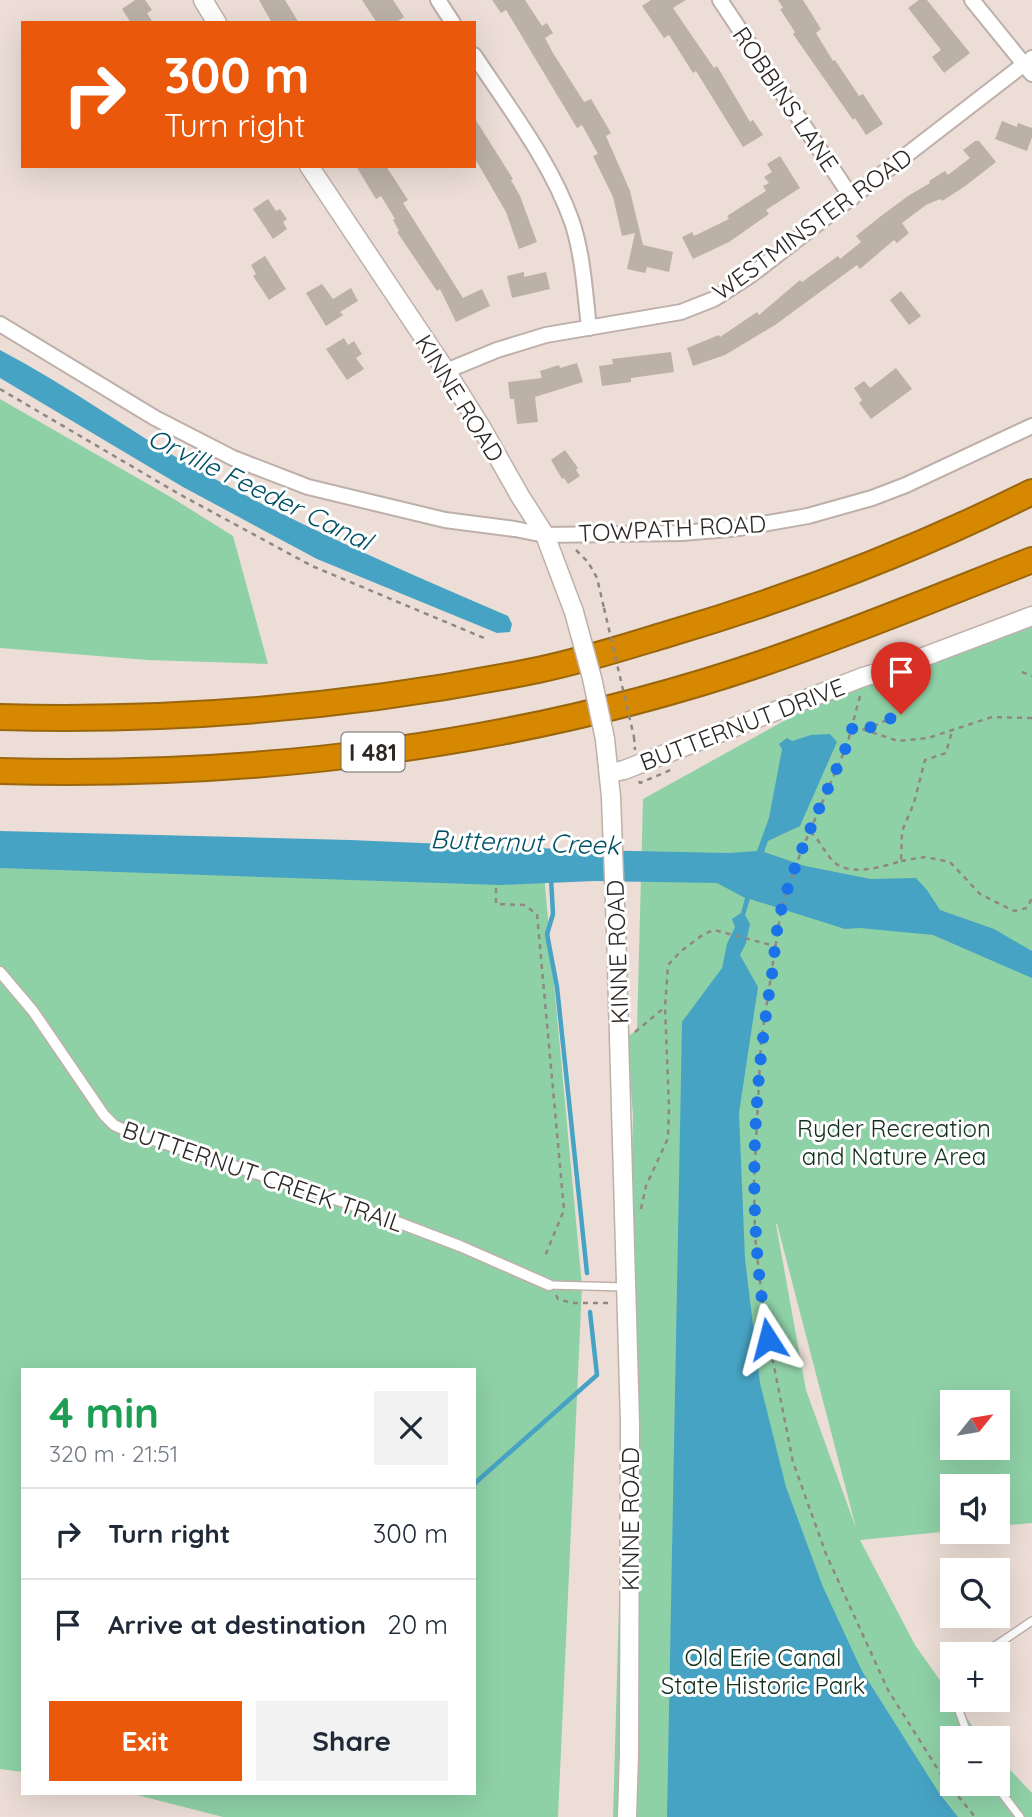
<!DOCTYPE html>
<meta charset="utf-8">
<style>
body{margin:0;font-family:Quicksand,sans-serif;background:#f2f2f3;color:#1f2937;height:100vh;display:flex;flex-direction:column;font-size:26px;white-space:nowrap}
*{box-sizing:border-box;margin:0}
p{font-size:23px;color:#747a83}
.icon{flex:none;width:38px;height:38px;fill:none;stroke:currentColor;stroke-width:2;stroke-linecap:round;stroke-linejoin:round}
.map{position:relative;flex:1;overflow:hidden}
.drawer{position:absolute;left:21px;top:1368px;width:455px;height:427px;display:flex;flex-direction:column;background:#fff;border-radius:0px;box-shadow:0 7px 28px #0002}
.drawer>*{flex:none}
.top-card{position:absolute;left:21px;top:21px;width:455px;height:147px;border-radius:0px;box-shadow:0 7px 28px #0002;background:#ea580c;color:#fff;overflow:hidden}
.needle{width:46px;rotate:60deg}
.fabs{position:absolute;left:940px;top:1390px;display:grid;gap:14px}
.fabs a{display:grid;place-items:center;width:70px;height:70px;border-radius:0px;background:#fff;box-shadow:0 7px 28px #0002;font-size:35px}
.pin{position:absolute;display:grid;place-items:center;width:60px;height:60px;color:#fff;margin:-72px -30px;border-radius:50% 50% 50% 0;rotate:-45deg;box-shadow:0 0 7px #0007}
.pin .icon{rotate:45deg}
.me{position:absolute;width:77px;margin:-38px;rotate:351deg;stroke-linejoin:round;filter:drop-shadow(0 0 5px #0008)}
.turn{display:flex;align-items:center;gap:24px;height:147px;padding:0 28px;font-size:32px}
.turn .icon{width:91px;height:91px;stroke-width:2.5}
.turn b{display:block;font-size:49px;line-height:60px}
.round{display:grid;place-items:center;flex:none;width:74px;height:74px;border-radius:0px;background:#f2f2f3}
.headline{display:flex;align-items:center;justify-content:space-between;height:119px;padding:0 28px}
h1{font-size:42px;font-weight:700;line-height:52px;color:#1e9e55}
.primary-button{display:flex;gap:14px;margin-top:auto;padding:14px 28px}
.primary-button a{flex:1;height:80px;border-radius:0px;background:#ea580c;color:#fff;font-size:28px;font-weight:700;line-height:80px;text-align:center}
.primary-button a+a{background:#f2f2f3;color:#1f2937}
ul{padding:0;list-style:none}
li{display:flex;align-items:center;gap:21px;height:91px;padding:0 28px;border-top:2px solid #e0e1e3}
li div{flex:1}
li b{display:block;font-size:26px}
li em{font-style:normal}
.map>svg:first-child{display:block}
.green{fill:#8fd1a7;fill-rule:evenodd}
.water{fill:#47a3c4}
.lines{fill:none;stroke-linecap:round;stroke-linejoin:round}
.stream{stroke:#47a3c4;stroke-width:4.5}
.building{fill:#bcb1a7}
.service-casing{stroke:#beb0a9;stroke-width:10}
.pedestrian-casing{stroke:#beb0a9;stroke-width:13}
.minor-casing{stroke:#beb0a9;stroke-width:18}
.tertiary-casing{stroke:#beb0a9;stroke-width:21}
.motorway-casing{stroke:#9a660d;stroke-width:28}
.path{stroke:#908781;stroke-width:2.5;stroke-dasharray:5 5;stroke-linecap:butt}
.service{stroke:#fff;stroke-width:7}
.pedestrian{stroke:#fff;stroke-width:10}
.minor{stroke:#fff;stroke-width:14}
.tertiary{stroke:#fff;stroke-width:18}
.motorway{stroke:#d58800;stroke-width:24}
.tertiary-bridge-casing{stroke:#beb0a9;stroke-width:21;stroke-linecap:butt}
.path-bridge{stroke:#908781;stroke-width:2.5;stroke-dasharray:5 5;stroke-linecap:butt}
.tertiary-bridge{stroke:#fff;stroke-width:18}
.route{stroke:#1a73e8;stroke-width:12;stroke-dasharray:0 21.6}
.labels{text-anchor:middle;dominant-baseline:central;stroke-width:6;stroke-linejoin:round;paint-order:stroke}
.shield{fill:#fff;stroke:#6c6866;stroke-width:2}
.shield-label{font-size:23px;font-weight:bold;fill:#2d2825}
.street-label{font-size:24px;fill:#2d2825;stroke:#fff}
.park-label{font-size:24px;fill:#11311e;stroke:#fff}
.water-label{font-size:26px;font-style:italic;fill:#005168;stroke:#fff}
</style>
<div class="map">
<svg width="1032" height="1817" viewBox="0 0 1032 1817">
<rect width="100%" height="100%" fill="#ecded6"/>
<g class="green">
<polygon points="0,399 174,499 233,536 268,664 147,660 0,648"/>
<path d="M1032 616V1523L998 1526V1486H952V1531L860 1540 915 1645 981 1738H952V1783H998V1757L1032 1793V1817H613L633 1116 627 1037 637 1030 643 799 863 677ZM776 1224H777L856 1528 806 1390ZM952 1402H998V1447H952Z"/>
<polygon points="0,845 543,864 582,1286 558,1817 223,1817 133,1794 474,1794 474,1370 23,1370 23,1772 0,1769"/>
</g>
<g class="water">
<path d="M0 350C69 386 132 433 200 471 300 526 403 571 508 616L512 624 510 632 497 633 317 559 183 487 0 378Z"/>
<polygon points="830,734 837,742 800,826 768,841 764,852 805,866 871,879 916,878 927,890 940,910 994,929 1032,951 1032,978 933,935 860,928 845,929 750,899 745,915 750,924 746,943 740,955 758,987 739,1113 745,1259 760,1383 786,1487 823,1587 862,1671 939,1793 958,1817 667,1817 682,1022 722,968 727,944 735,927 732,919 741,913 745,898 717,883 594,881 500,885 0,868 0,831 350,840 585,850 729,853 757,851 769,818 782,749 779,744 787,738 792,741 811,735"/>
</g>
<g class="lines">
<g class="stream">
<polyline points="551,878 553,914 547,934 557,987 587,1273"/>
<polyline points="474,1484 597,1375 590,1312"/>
</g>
</g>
<g class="building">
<polygon points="135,0 145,0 152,10 147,13 153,23 131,23 122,9"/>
<polygon points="259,0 285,0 299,23 272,23"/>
<polygon points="362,0 393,0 404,17 395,23 377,23"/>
<polygon points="492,0 525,0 542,26 547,23 553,33 545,38 553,53 584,102 591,99 611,133 606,136 630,191 643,245 673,252 669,272 647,267 645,273 627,269 635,233 622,236 613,197 593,156 598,154 582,125 577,128 506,10 501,13"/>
<polygon points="651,0 686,0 673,8 714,68 717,66 750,122 753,120 763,135 743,147 696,71 693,73 669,35 664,38 642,6"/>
<polygon points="778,0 803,0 821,29 816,33 833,61 835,60 859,96 863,94 883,124 866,135 855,118 853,120 793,34 795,32 780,9 783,8"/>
<polygon points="919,0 927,0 970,53 944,73 932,57 941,50 908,8"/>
<polygon points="474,117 513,179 511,180 520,196 537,242 519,249 506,212 474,157"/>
<polygon points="1002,121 1017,127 1018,123 1032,128 1032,137 1027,151 995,139"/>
<polygon points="975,141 979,141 996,162 964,187 942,201 940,199 926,205 902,223 909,233 897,243 894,240 860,269 857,265 775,325 725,355 693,366 687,348 719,335 720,337 757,312 759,315 800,280 802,282 838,256 840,259 861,242 856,236 881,216 908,196 930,183 929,181 945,171 948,175 970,158 963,150"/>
<polygon points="780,156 800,188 766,210 769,214 729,242 693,259 682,237 692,232 694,236 729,219 727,216 766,191 763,186 769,183 764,177 772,172 767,164"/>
<polygon points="356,166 386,166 408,200 403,203 463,298 482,289 490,306 456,322 440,289 437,291 397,232 399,231 393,220 395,219 381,196 376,199"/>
<polygon points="268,199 276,211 280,209 287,219 283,222 287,229 273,239 253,209"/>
<polygon points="265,256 286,289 269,300 253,276 256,274 251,265"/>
<polygon points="524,272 524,277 546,272 550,289 512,298 507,276"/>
<polygon points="322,284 333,299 351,288 358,301 340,312 343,315 326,326 306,293"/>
<polygon points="901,291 921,316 909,325 890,300"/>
<polygon points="344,338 348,345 354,341 362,354 356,358 364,369 347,380 326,349"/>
<polygon points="671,352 674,372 631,378 631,382 602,386 599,366 613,364 612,359"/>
<polygon points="577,363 583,382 535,397 538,422 517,424 514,399 510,399 508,382 542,378 540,371 559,365 560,368"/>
<polygon points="896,368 912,389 871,419 859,403 862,400 854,388 864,381 870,388"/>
<polygon points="565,450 578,468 576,470 580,476 568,484 564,478 562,479 551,460"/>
</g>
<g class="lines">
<g class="service-casing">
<g id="service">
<polyline points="549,1285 625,1287"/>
<polyline points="983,1654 1032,1621"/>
<polyline points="962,1699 958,1708 969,1738"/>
<polyline points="994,1783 1020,1817"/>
</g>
</g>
<g class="pedestrian-casing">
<polyline id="pedestrian" points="0,972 33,1011 104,1115 114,1125 129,1132 350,1204 460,1246 549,1285"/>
</g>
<g class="minor-casing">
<g id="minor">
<polyline points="438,0 453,23"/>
<polyline points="720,0 852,198"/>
<polyline points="972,0 1032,74"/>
<path d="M474 55C509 108 551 162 572 222 583 255 585 293 589 328"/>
<polyline points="0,324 155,418 233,458 308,487 445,520 515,529 545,535 682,533 740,528 808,516 872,498 906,485 1032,426"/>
<polyline points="446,371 497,350 546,335 681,312 714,299 751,275 1032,58"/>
</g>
</g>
<g class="tertiary-casing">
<g id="tertiary">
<polyline points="203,0 217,23"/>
<polyline points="309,166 446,371 481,427 520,496 545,535 574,612"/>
<polyline points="605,739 611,797 616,931 630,1423 629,1754 627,1817"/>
<polyline points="609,773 624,770 863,677 897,667 1032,616"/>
</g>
</g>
<g class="motorway-casing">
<g id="motorway">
<path d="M0 717C181 722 361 706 538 670 582 661 625 647 668 634 793 597 916 550 1032 492"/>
<path d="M0 771C257 778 519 746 763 663 854 632 943 595 1032 560"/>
</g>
</g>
<g class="path">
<polyline points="0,389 179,494 312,566 484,638"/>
<polyline points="576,550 588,562 597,578 604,608"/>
<polyline points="1022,672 1032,676"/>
<polyline points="860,696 847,745 800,854 781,910 761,1042 754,1182 755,1237 764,1316 793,1462 826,1554 888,1690 942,1776 975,1817"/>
<polyline points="853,726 898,741 928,738 992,717 1032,718"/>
<polyline points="864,730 901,714"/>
<polyline points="634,737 635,750"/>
<polyline points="639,781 640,783 673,769"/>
<path d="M810 832C820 840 823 850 831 859 846 878 882 867 901 861L902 831 914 803 925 760 946 753 952 731"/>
<polyline points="901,861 925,857 950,862 980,894 1014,911 1027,908 1032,898"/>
<polyline points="496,888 496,904 524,905 537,914 564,1210 545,1256"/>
<polyline points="635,1032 665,1007"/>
<polyline points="641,1209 646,1186 668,1138 669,1106 665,1007 668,965 681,951 704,934 714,930 775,946"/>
<polyline points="556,1295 558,1299 572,1303 613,1303"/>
</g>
<use href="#service" class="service"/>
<use href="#pedestrian" class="pedestrian"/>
<use href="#minor" class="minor"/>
<use href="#tertiary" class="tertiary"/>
<use href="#motorway" class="motorway"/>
<g class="tertiary-bridge-casing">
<polyline id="tertiary-bridge" points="574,612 592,678 605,739"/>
</g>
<polyline class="path-bridge" points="604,608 634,737"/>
<use href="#tertiary-bridge" class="tertiary-bridge"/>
</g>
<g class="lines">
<path class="route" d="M768 1339C747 1221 752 1099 771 981 775 956 775 931 782 907 798 851 824 799 847 745L853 726 864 730 901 714"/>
</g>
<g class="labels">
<rect class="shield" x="341.5" y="732.5" width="63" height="39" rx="5"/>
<g class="shield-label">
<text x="373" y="752">I 481</text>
</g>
<g class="street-label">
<text transform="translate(786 99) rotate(56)">ROBBINS LANE</text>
<text transform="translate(812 224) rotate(-36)">WESTMINSTER ROAD</text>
<text transform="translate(460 398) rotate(58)">KINNE ROAD</text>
<text transform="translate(672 528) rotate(-3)">TOWPATH ROAD</text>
<text transform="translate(742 724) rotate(-21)">BUTTERNUT DRIVE</text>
<text transform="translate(617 952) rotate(-92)">KINNE ROAD</text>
<text transform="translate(263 1176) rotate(19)">BUTTERNUT CREEK TRAIL</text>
<text transform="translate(630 1519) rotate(-90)">KINNE ROAD</text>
</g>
<g class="park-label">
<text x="894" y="1128">Ryder Recreation<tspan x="894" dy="28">and Nature Area</tspan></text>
<text x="763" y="1657">Old Erie Canal<tspan x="763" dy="28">State Historic Park</tspan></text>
</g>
<g class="water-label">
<text transform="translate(260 489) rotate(26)">Orville Feeder Canal</text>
<text transform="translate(525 842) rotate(2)">Butternut Creek</text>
</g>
</g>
</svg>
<div class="fabs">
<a><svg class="needle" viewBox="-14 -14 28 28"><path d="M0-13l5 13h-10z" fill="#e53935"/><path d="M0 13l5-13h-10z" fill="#747a83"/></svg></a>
<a><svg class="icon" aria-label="sound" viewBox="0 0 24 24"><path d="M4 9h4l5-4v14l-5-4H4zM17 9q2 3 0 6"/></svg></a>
<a><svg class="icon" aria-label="search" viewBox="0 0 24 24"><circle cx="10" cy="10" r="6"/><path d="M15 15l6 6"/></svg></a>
<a>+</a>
<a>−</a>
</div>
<div class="pin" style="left:901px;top:714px;background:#d93025"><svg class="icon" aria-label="arrive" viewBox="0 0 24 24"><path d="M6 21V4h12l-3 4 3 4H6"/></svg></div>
<svg class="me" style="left:768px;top:1339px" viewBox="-20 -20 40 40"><path d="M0-17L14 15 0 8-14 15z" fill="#1a73e8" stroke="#fff" stroke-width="4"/></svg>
<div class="top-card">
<div class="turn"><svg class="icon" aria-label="right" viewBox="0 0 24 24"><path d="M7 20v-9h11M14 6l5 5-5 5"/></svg><div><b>300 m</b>Turn right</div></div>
</div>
<section class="drawer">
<div class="headline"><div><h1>4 min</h1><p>320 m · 21:51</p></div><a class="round"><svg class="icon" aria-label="close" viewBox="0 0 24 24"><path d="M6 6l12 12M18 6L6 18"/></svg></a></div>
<ul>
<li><svg class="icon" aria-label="right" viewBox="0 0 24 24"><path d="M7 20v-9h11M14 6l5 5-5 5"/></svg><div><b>Turn right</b></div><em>300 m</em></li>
<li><svg class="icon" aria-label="arrive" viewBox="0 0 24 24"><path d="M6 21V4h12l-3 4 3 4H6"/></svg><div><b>Arrive at destination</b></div><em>20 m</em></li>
</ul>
<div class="primary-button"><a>Exit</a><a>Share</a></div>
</section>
</div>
